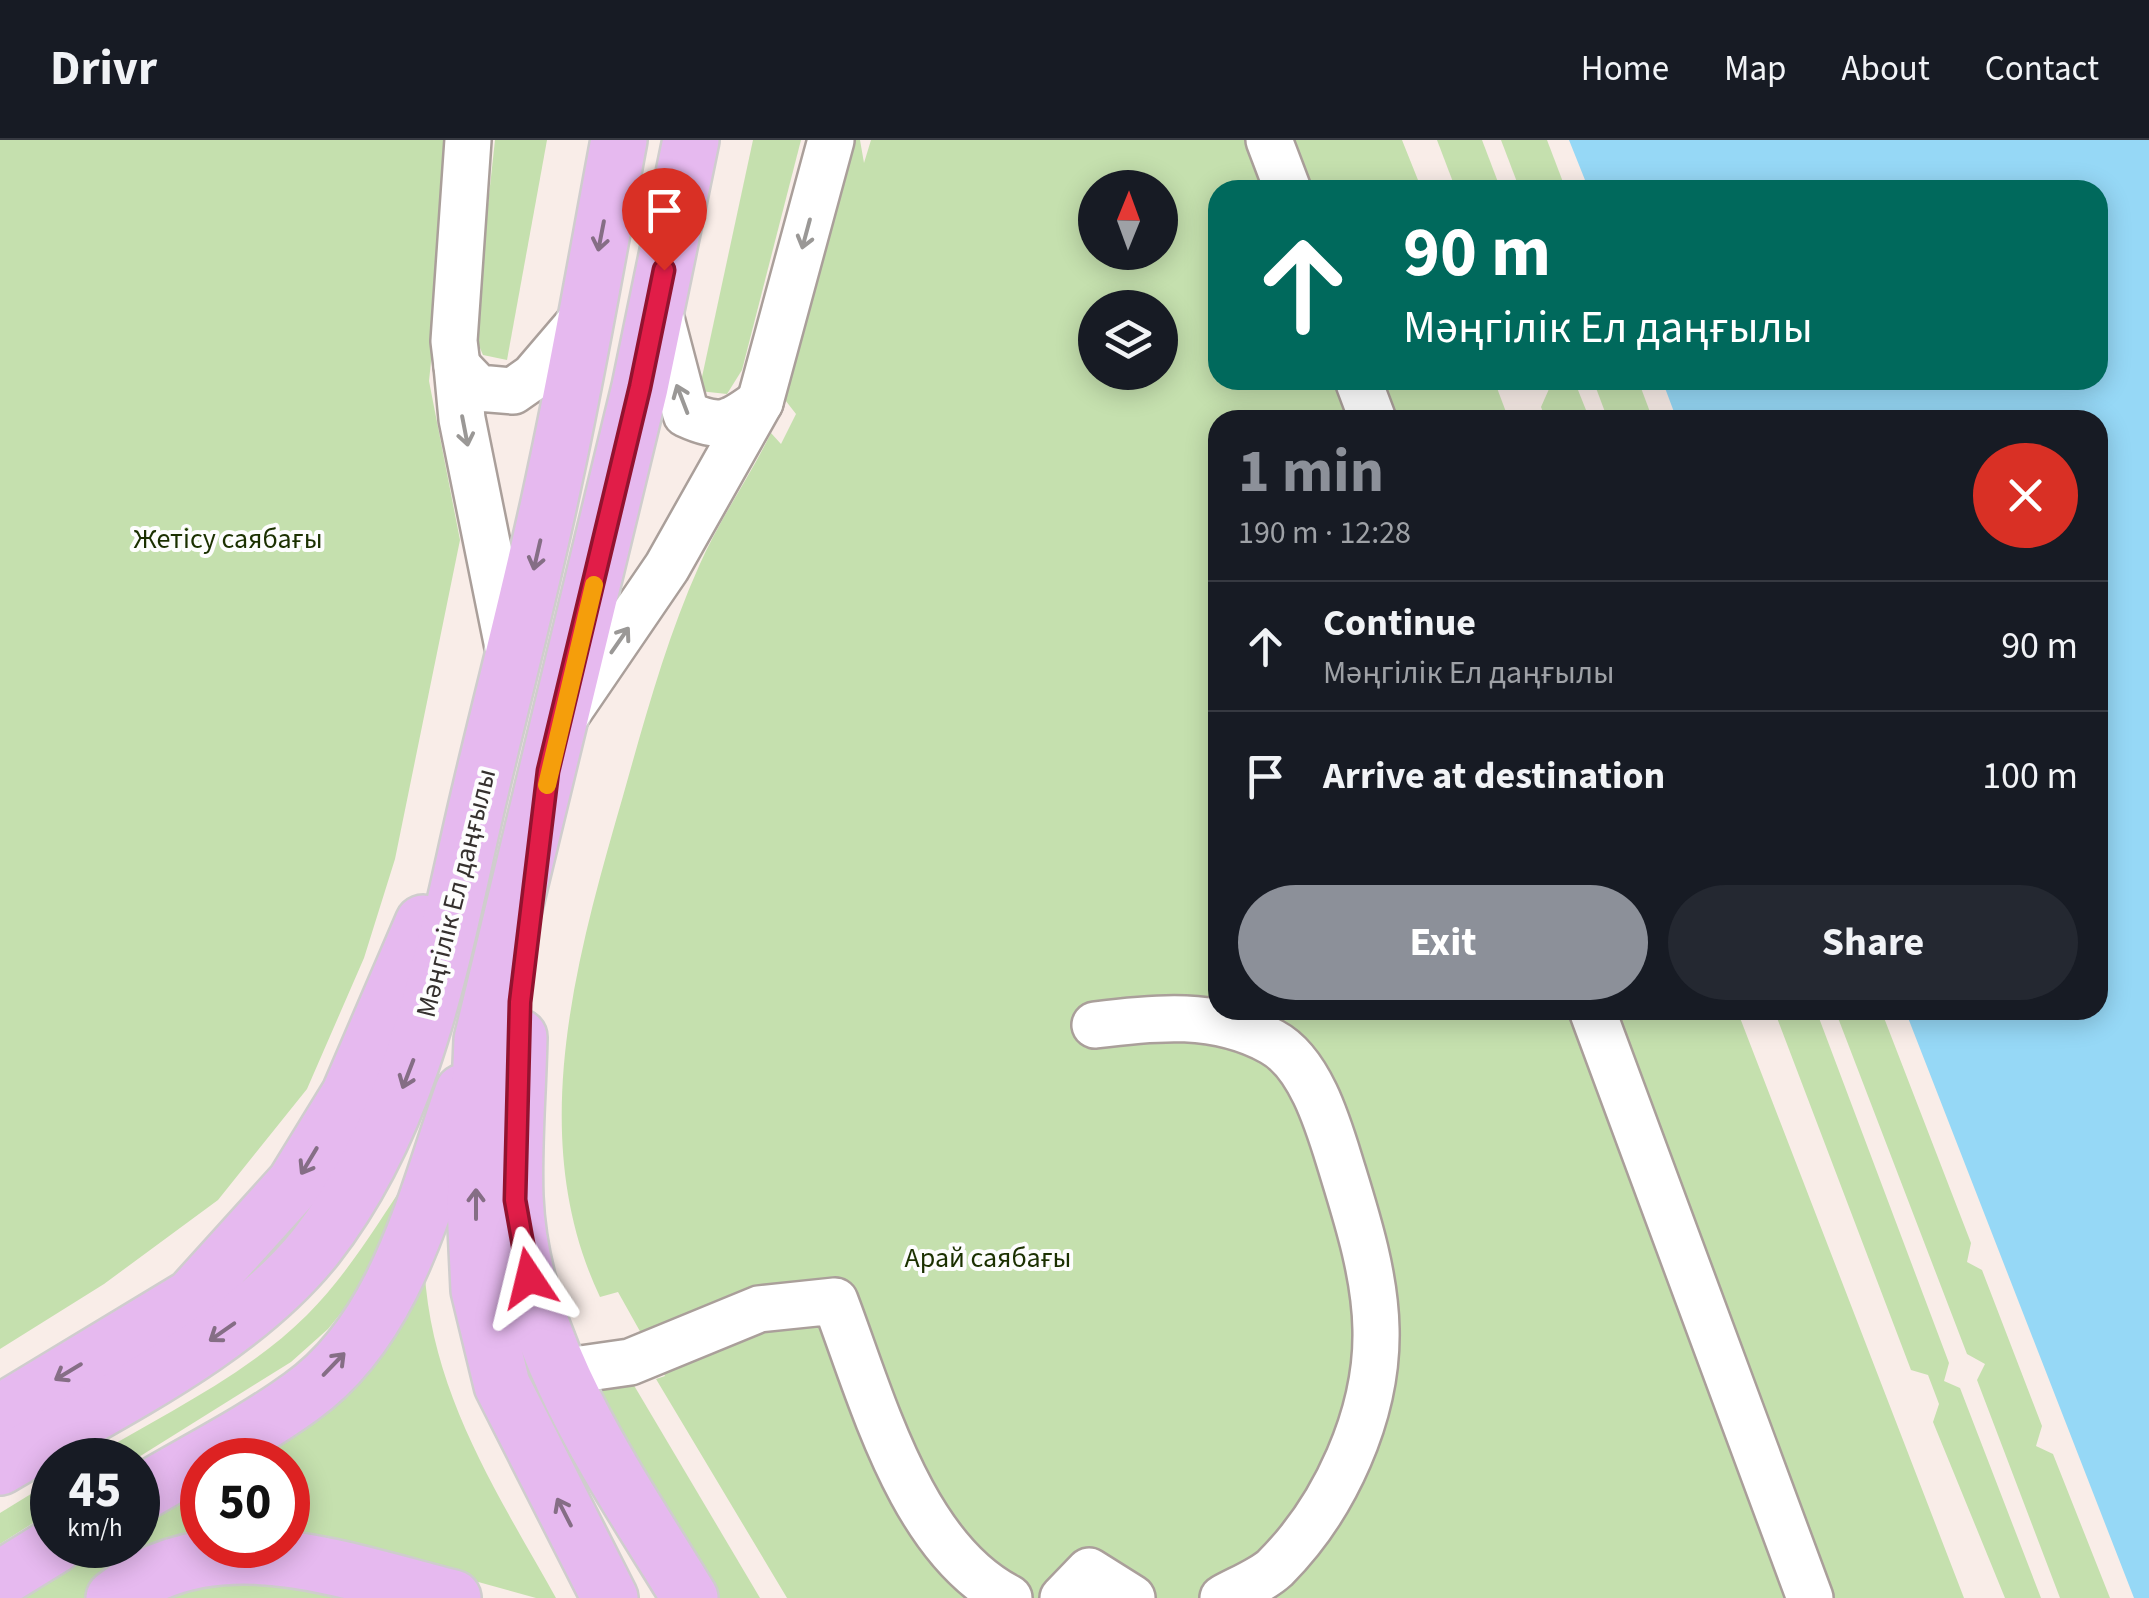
<!DOCTYPE html>
<meta charset="utf-8">
<style>
body{margin:0;font-family:"Source Sans 3",sans-serif;background:#242831;color:#f1f3f6;height:100vh;display:flex;flex-direction:column;font-size:38px;white-space:nowrap}
*{box-sizing:border-box;margin:0}
p{font-size:32px;color:#9ea1a6}
.icon{flex:none;width:55px;height:55px;fill:none;stroke:currentColor;stroke-width:2;stroke-linecap:round;stroke-linejoin:round}
.map{position:relative;flex:1;overflow:hidden}
.details{position:absolute;left:1208px;top:270px;width:900px;height:610px;display:flex;flex-direction:column;background:#171b24;border-radius:30px;box-shadow:0 5px 25px #0003}
.details>*{flex:none}
.banner{position:absolute;left:1208px;top:40px;width:900px;height:210px;border-radius:30px;box-shadow:0 5px 25px #0003;background:#00695c;color:#fff;overflow:hidden}
.needle{width:65px;rotate:1deg}
.controls{position:absolute;left:1078px;top:30px;display:grid;gap:20px}
.controls a{display:grid;place-items:center;width:100px;height:100px;border-radius:50%;background:#171b24;box-shadow:0 5px 25px #0003;font-size:50px}
.speed{position:absolute;left:30px;top:1298px;display:flex;gap:20px;font-size:50px;font-weight:700;text-align:center}
.speed>*{display:grid;place-content:center;width:130px;height:130px;border-radius:50%;background:#171b24;box-shadow:0 5px 25px #0003;line-height:1}
.speed small{font-size:25px;font-weight:400}
.speed .limit{border:15px solid #d22;background:#fff;color:#111}
.pin{position:absolute;display:grid;place-items:center;width:85px;height:85px;color:#fff;margin:-102px -42px;border-radius:50% 50% 50% 0;rotate:-45deg;box-shadow:0 0 10px #0007}
.pin .icon{rotate:45deg}
.me{position:absolute;width:110px;margin:-55px;rotate:350deg;stroke-linejoin:round;filter:drop-shadow(0 0 8px #0008)}
.turn{display:flex;align-items:center;gap:35px;height:210px;padding:0 30px;font-size:45px}
.turn .icon{width:130px;height:130px;stroke-width:2.5}
.turn b{display:block;font-size:70px;line-height:85px}
.round{display:grid;place-items:center;flex:none;width:105px;height:105px;border-radius:52px;background:#242831}
.headline{display:flex;align-items:center;justify-content:space-between;height:170px;padding:0 30px}
h1{font-size:60px;font-weight:700;line-height:75px;color:#8c9099}
.action{display:flex;gap:20px;margin-top:auto;padding:20px 30px}
.action a{flex:1;height:115px;border-radius:60px;background:#8c9099;color:#fff;font-size:40px;font-weight:700;line-height:115px;text-align:center}
.action a+a{background:#242831;color:#f1f3f6}
ul{padding:0;list-style:none}
li{display:flex;align-items:center;gap:30px;height:130px;padding:0 30px;border-top:2px solid #363941}
li div{flex:1}
li b{display:block;font-size:38px}
li em{font-style:normal}
header{display:flex;align-items:center;gap:60px;box-sizing:border-box;height:140px;padding:0 50px;background:#171b24;border-bottom:2px solid #363941}
header strong{font-size:48px}
nav{display:flex;gap:55px;margin-inline-start:auto;font-size:35px}
.map>svg:first-child{display:block}
.green{fill:#c5e0ae;fill-rule:evenodd}
.water{fill:#96d8f6}
.lines{fill:none;stroke-linecap:round;stroke-linejoin:round}
.minor-casing{stroke:#aa9f9a;stroke-width:50}
.major-casing{stroke:#cfcdcd;stroke-width:60}
.minor{stroke:#fff;stroke-width:45}
.major{stroke:#e6b9ef;stroke-width:55}
.oneway{stroke:#9a9896}
.oneway2{stroke:#856e85}
.route-casing{stroke:#92132f;stroke-width:25}
.route{stroke:#e11d48;stroke-width:18}
.slow{stroke:#f59e0b;stroke-width:18}
.labels{text-anchor:middle;dominant-baseline:central;stroke-width:8;stroke-linejoin:round;paint-order:stroke}
.park-label{font-size:28px;fill:#1b3000;stroke:#fdfdfd}
.street-label{font-size:28px;fill:#35302e;stroke:#fdfdfd}
</style>
<header>
<strong>Drivr</strong>
<nav><a>Home</a><a>Map</a><a>About</a><a>Contact</a></nav>
</header>
<div class="map">
<svg width="2149" height="1458" viewBox="0 0 2149 1458">
<rect width="100%" height="100%" fill="#f9ede8"/>
<g class="green">
<polygon points="0,0 454,0 429,241 460,400 395,719 364,818 307,949 218,1060 104,1144 0,1209"/>
<polygon points="495,0 547,0 507,220 483,215 474,194"/>
<polygon points="753,0 801,0 742,230 727,254 699,251"/>
<path d="M853 0H860L864 23 871 0H1402L1422 50H1218V240H1494L1509 280H1218V870H1737L1964 1458H787L656 1239 665 1236 618 1152 600 1157C524 997 577 816 623 656 645 578 666 500 699 426 719 380 749 338 771 293L781 304 796 274 782 256ZM1095 48H1160V112H1095ZM1095 168H1160V232H1095Z"/>
<polygon points="1437,0 1482,0 1501,50 1456,50"/>
<polygon points="1501,0 1547,0 1566,50 1520,50"/>
<polygon points="1545,240 1574,240 1590,280 1546,280 1541,267 1549,249"/>
<polygon points="1593,240 1638,240 1650,272 1648,280 1608,280"/>
<polygon points="1774,870 1816,870 1949,1223 1944,1241 1960,1248 2041,1458 2005,1458 1933,1282 1939,1264 1928,1235 1911,1230"/>
<polygon points="1835,870 1881,870 1971,1103 1967,1122 1982,1130 2042,1286 2036,1306 2053,1314 2110,1458 2060,1458 1977,1240 1985,1224 1967,1214"/>
<path d="M408 1038 358 1152 328 1189 291 1222 134 1320H87C160 1276 246 1236 307 1175 347 1135 377 1085 408 1038Z"/>
<path d="M424 1119C428 1248 495 1349 556 1458H536L366 1411 407 1458H21L107 1405H138V1387L202 1347V1405H288V1320H246C341 1262 395 1234 424 1119Z"/>
<polygon points="629,1237 760,1458 715,1458 593,1243"/>
<polygon points="52,1341 52,1371 0,1404 0,1373"/>
</g>
<polygon class="water" points="1569,0 2149,0 2149,1458 2134,1458 1905,870 2098,870 2098,280 1677,280 1662,240 2098,240 2098,50 1589,50"/>
<g class="lines">
<g class="minor-casing">
<g id="minor">
<polyline points="1269,0 1288,50"/>
<path d="M658 167 686 274C721 290 730 284 760 262"/>
<polyline points="457,226 454,201 468,0"/>
<polyline points="1358,240 1373,280"/>
<polyline points="510,517 462,279 457,226 478,248 513,251 533,237 586,175"/>
<polyline points="564,578 667,427 760,262 831,0"/>
<polyline points="1592,870 1810,1458"/>
<path d="M1095 885C1156 877 1216 871 1272 902 1311 923 1329 987 1341 1026 1357 1078 1375 1134 1376 1189 1378 1274 1335 1368 1275 1428 1262 1440 1239 1449 1223 1458"/>
<path d="M560 1232 630 1222 759 1169 835 1161C872 1258 911 1408 1009 1458"/>
<polyline points="1063,1458 1089,1431 1132,1458"/>
</g>
</g>
<g class="major-casing">
<g id="major">
<path d="M519 897C518 950 513 1004 515 1057 521 1205 616 1336 690 1458"/>
<polyline points="0,1273 192,1157 295,1043 349,955 423,783"/>
<path d="M0 1327C105 1264 239 1203 316 1106 418 976 443 808 480 652 505 546 533 441 555 335 579 224 598 112 619 0"/>
<path d="M138 1355C191 1323 250 1294 301 1257 397 1189 426 1056 463 952"/>
<polyline points="0,1439 55,1405"/>
<path d="M114 1458C213 1379 344 1431 453 1458"/>
<polyline points="610,1458 502,1245 479,1150 475,1066 482,900 640,247 691,0"/>
</g>
</g>
<use href="#minor" class="minor"/>
<use href="#major" class="major"/>
</g>
<defs><path id="oneway-shaft" d="M-6 0H5M1.5-3L5.5 0L1.5 3" fill="none" stroke-width="1.6" stroke-linecap="round" stroke-linejoin="round" transform="scale(2.5)"/></defs>
<g class="oneway">
<use href="#oneway-shaft" transform="translate(806 94) rotate(105)"/>
<use href="#oneway-shaft" transform="translate(682 259) rotate(-111)"/>
<use href="#oneway-shaft" transform="translate(465 291) rotate(79)"/>
<use href="#oneway-shaft" transform="translate(620 500) rotate(-55)"/>
</g>
<g class="oneway2">
<use href="#oneway-shaft" transform="translate(601 96) rotate(101)"/>
<use href="#oneway-shaft" transform="translate(537 415) rotate(103)"/>
<use href="#oneway-shaft" transform="translate(408 934) rotate(111)"/>
<use href="#oneway-shaft" transform="translate(309 1021) rotate(121)"/>
<use href="#oneway-shaft" transform="translate(476 1064) rotate(-90)"/>
<use href="#oneway-shaft" transform="translate(222 1192) rotate(145)"/>
<use href="#oneway-shaft" transform="translate(334 1224) rotate(-46)"/>
<use href="#oneway-shaft" transform="translate(68 1232) rotate(149)"/>
<use href="#oneway-shaft" transform="translate(564 1372) rotate(-117)"/>
</g>
<g class="lines">
<g class="route-casing">
<polyline id="route" points="529,1138 515,1060 520,862 548,631 640,247 664,130"/>
</g>
<use href="#route" class="route"/>
<polyline class="slow" points="547,645 594,445"/>
</g>
<g class="labels">
<g class="park-label">
<text x="228" y="399">Жетісу саябағы</text>
<text x="988" y="1118">Арай саябағы</text>
</g>
<g class="street-label">
<text transform="translate(456 753) rotate(-76)">Мәңгілік Ел даңғылы</text>
</g>
</g>
</svg>
<div class="controls">
<a><svg class="needle" viewBox="-14 -14 28 28"><path d="M0-13l5 13h-10z" fill="#e53935"/><path d="M0 13l5-13h-10z" fill="#9ea1a6"/></svg></a>
<a><svg class="icon" aria-label="layers" viewBox="0 0 24 24"><path d="M12 4l9 5-9 5-9-5zM3 14l9 5 9-5"/></svg></a>
</div>
<div class="speed"><div>45<small>km/h</small></div><div class="limit">50</div></div>
<div class="pin" style="left:664px;top:130px;background:#d93025"><svg class="icon" aria-label="arrive" viewBox="0 0 24 24"><path d="M6 21V4h12l-3 4 3 4H6"/></svg></div>
<svg class="me" style="left:529px;top:1138px" viewBox="-20 -20 40 40"><path d="M0-17L14 15 0 8-14 15z" fill="#e11d48" stroke="#fff" stroke-width="4"/></svg>
<div class="banner">
<div class="turn"><svg class="icon" aria-label="ahead" viewBox="0 0 24 24"><path d="M12 20V5M6 11l6-6 6 6"/></svg><div><b>90 m</b>Мәңгілік Ел даңғылы</div></div>
</div>
<section class="details">
<div class="headline"><div><h1>1 min</h1><p>190 m · 12:28</p></div><a class="round" style="background:#d93025;color:#fff"><svg class="icon" aria-label="close" viewBox="0 0 24 24"><path d="M6 6l12 12M18 6L6 18"/></svg></a></div>
<ul>
<li><svg class="icon" aria-label="ahead" viewBox="0 0 24 24"><path d="M12 20V5M6 11l6-6 6 6"/></svg><div><b>Continue</b><p>Мәңгілік Ел даңғылы</p></div><em>90 m</em></li>
<li><svg class="icon" aria-label="arrive" viewBox="0 0 24 24"><path d="M6 21V4h12l-3 4 3 4H6"/></svg><div><b>Arrive at destination</b></div><em>100 m</em></li>
</ul>
<div class="action"><a>Exit</a><a>Share</a></div>
</section>
</div>
